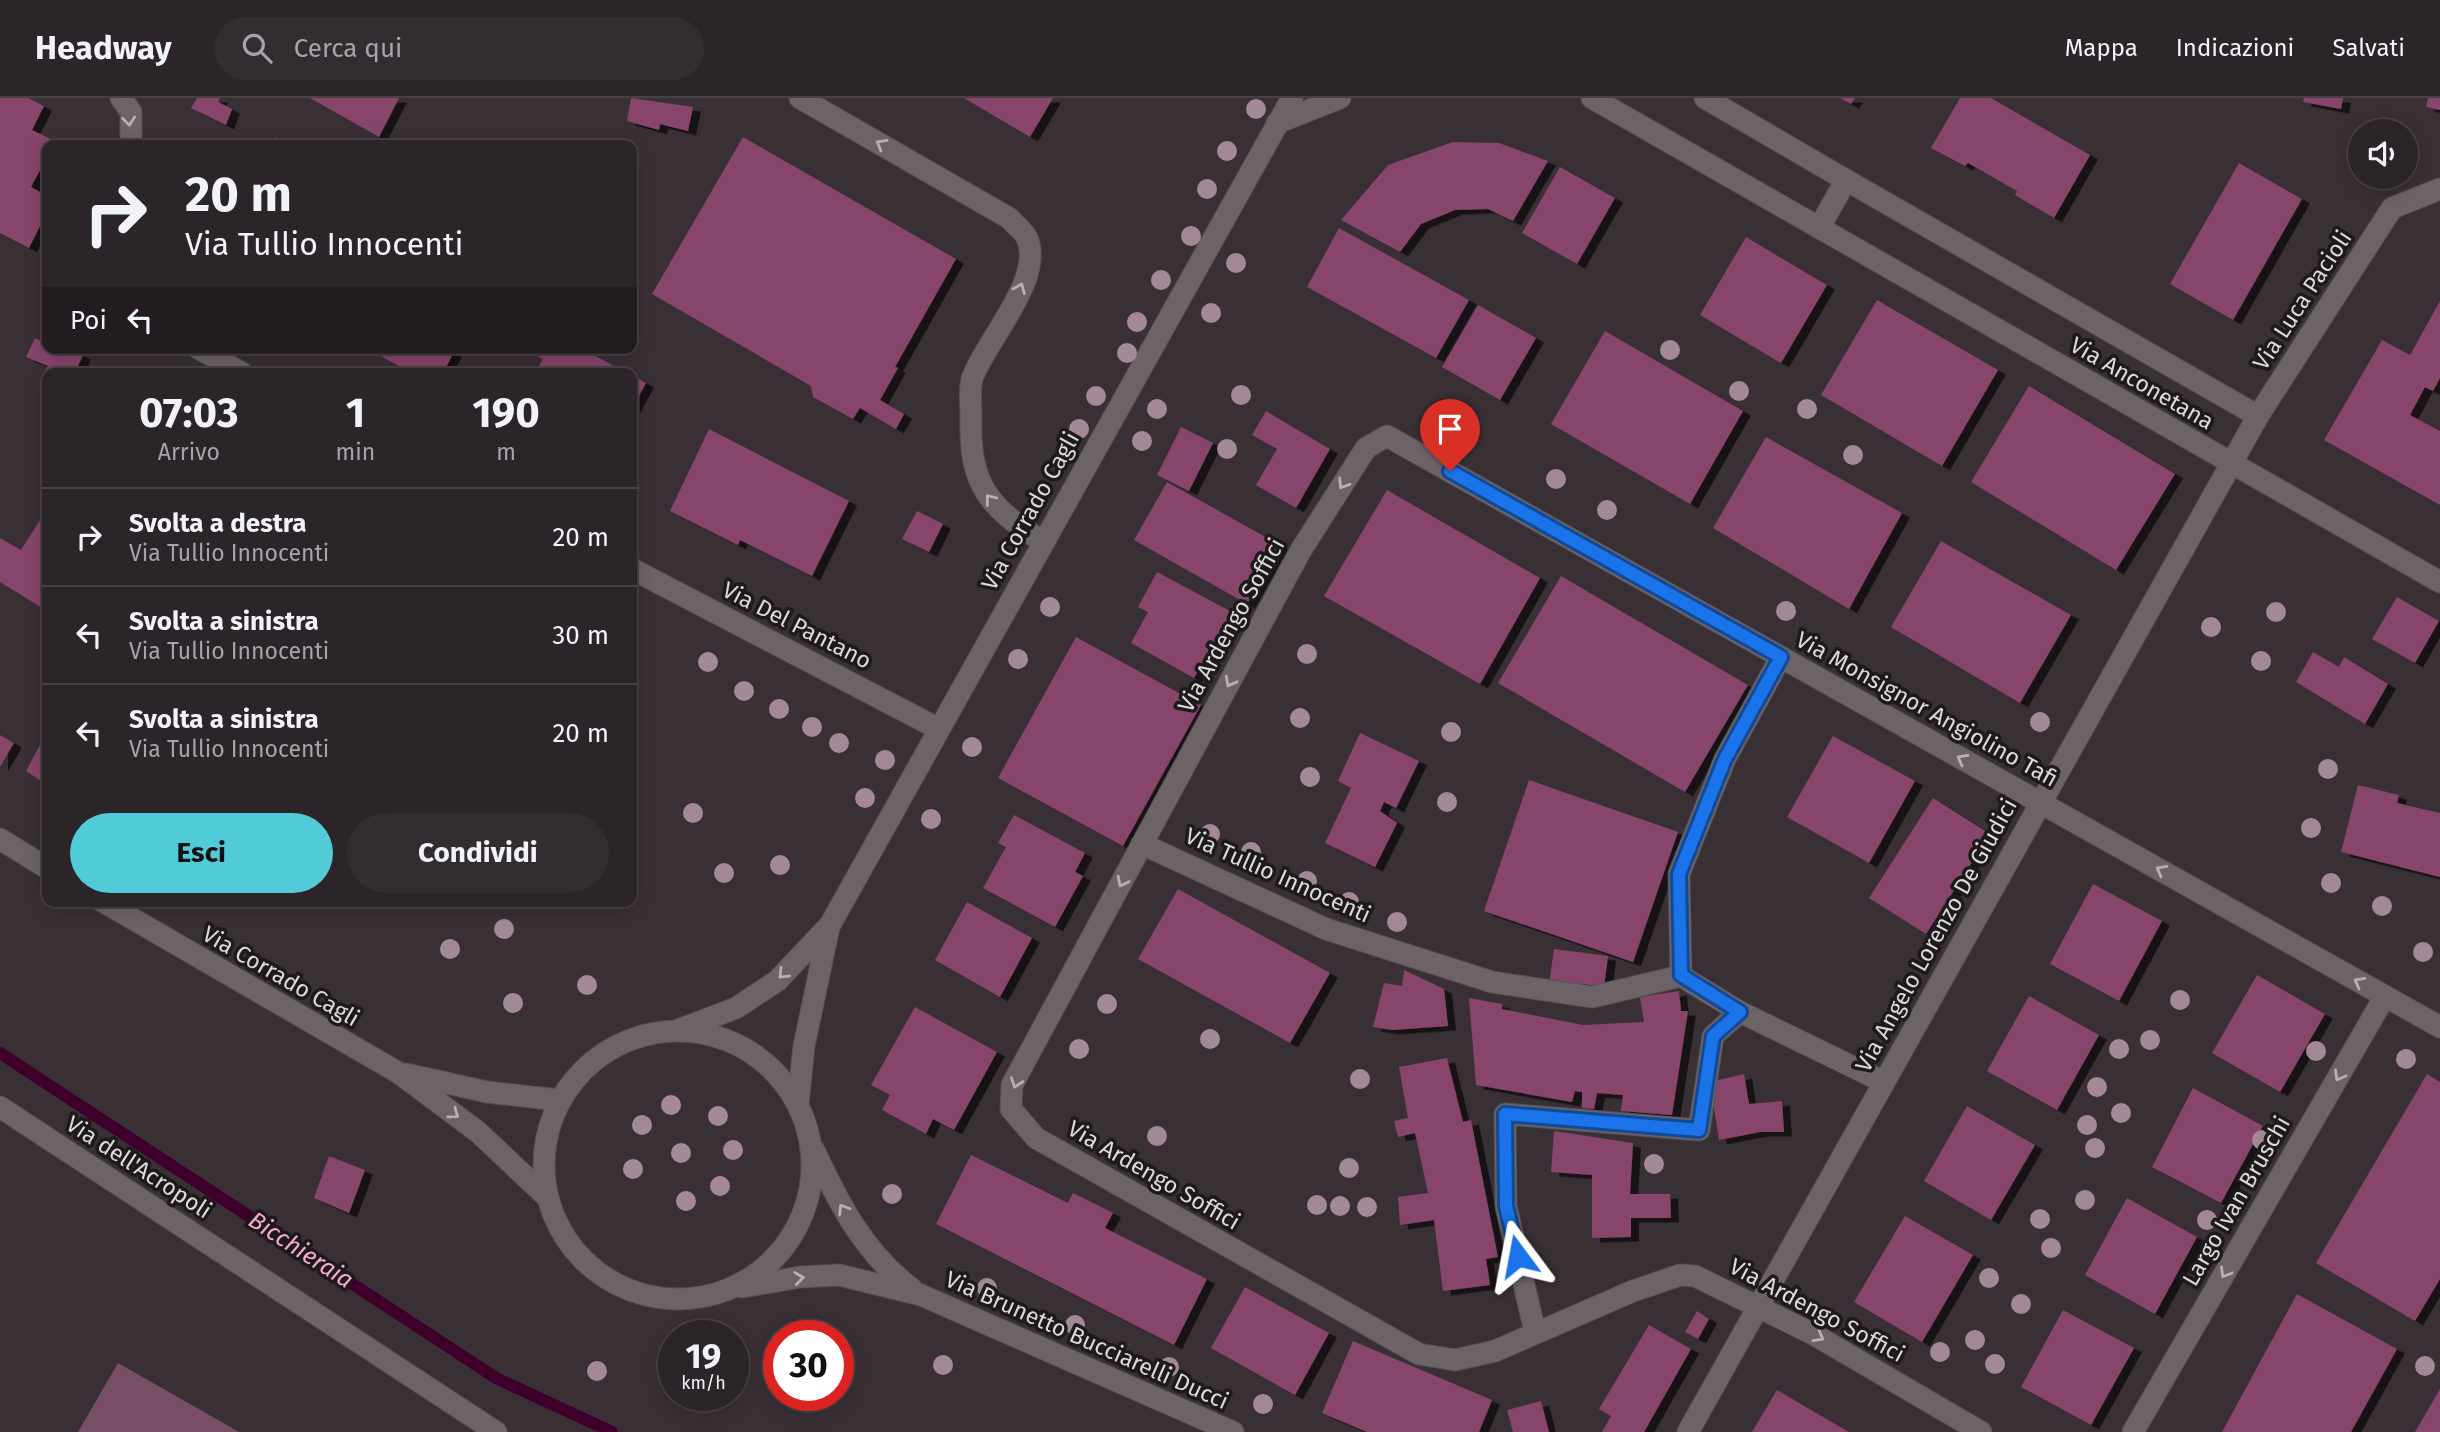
<!DOCTYPE html>
<html lang="it">
<style>
body{margin:0;font-family:"Fira Sans",sans-serif;background:#332c30;color:#f1f3f6;height:100vh;display:flex;flex-direction:column;font-size:26px;white-space:nowrap}
*{box-sizing:border-box;margin:0}
p{font-size:23px;color:#a6a4a8}
.icon{flex:none;width:38px;height:38px;fill:none;stroke:currentColor;stroke-width:2;stroke-linecap:round;stroke-linejoin:round}
.map{position:relative;flex:1;overflow:hidden}
.panel{position:absolute;left:42px;top:270px;width:595px;height:539px;display:flex;flex-direction:column;background:#2b2428;border-radius:14px;box-shadow:0 4px 18px #0003,0 0 0 2px #474145}
.panel>*{flex:none}
.top-card{position:absolute;left:42px;top:42px;width:595px;height:214px;border-radius:14px;box-shadow:0 4px 18px #0003,0 0 0 2px #474145;background:#2b2428;color:#f1f3f6;overflow:hidden}
.tools{position:absolute;left:2348px;top:21px;display:grid;gap:14px}
.tools a{display:grid;place-items:center;width:70px;height:70px;border-radius:50%;background:#2b2428;box-shadow:0 4px 18px #0003,0 0 0 2px #474145;font-size:35px}
.speed{position:absolute;left:658px;top:1222px;display:flex;gap:14px;font-size:35px;font-weight:700;text-align:center}
.speed>*{display:grid;place-content:center;width:91px;height:91px;border-radius:50%;background:#2b2428;box-shadow:0 4px 18px #0003,0 0 0 2px #474145;line-height:1}
.speed small{font-size:18px;font-weight:400}
.speed .limit{border:10px solid #d22;background:#fff;color:#111}
.pin{position:absolute;display:grid;place-items:center;width:60px;height:60px;color:#fff;margin:-72px -30px;border-radius:50% 50% 50% 0;rotate:-45deg;box-shadow:0 0 7px #0007}
.pin .icon{rotate:45deg}
.me{position:absolute;width:77px;margin:-38px;rotate:347deg;stroke-linejoin:round;filter:drop-shadow(0 0 5px #0008)}
.turn{display:flex;align-items:center;gap:24px;height:147px;padding:0 28px;font-size:32px}
.turn .icon{width:91px;height:91px;stroke-width:2.5}
.turn b{display:block;font-size:49px;line-height:60px}
.then{display:flex;align-items:center;height:66px;padding:0 28px;background:#0003;gap:14px;font-size:26px}
.eta{display:flex;justify-content:space-evenly;align-items:center;height:119px;text-align:center}
.eta b{font-size:42px;font-weight:700;line-height:49px}
.action{display:flex;gap:14px;margin-top:auto;padding:14px 28px}
.action a{flex:1;height:80px;border-radius:42px;background:#52cbd8;color:#111;font-size:28px;font-weight:700;line-height:80px;text-align:center}
.action a+a{background:#332c30;color:#f1f3f6}
ul{padding:0;list-style:none}
li{display:flex;align-items:center;gap:21px;height:98px;padding:0 28px;border-top:2px solid #474145}
li div{flex:1}
li b{display:block;font-size:26px}
li em{font-style:normal}
header{display:flex;align-items:center;gap:42px;box-sizing:border-box;height:98px;padding:0 35px;background:#2b2428;border-bottom:2px solid #474145}
header strong{font-size:33px}
nav{display:flex;gap:38px;margin-inline-start:auto;font-size:24px}
.search{width:490px;height:63px;background:#332c30;display:flex;align-items:center;gap:18px;box-sizing:border-box;padding:0 24px;border-radius:38px;color:#a6a4a8;font-size:26px}
.map>svg:first-child{display:block}
.park{fill:#784e65}
.lines{fill:none;stroke-linecap:round;stroke-linejoin:round}
.stream{stroke:#3e002a;stroke-width:12}
.building{fill:#87446c;filter:url(#shadow)}
.lane-casing{stroke:#554e52;stroke-width:23}
.street-casing{stroke:#554e52;stroke-width:23}
.secondary-casing{stroke:#554e52;stroke-width:23}
.lane{stroke:#6c6367;stroke-width:21}
.street{stroke:#6c6367;stroke-width:21}
.secondary{stroke:#6c6367;stroke-width:21}
.tree{fill:#a38996}
.oneway{stroke:#b6b0b3}
.route-casing{stroke:#114b97;stroke-width:18}
.route{stroke:#1a73e8;stroke-width:12}
.labels{text-anchor:middle;dominant-baseline:central;stroke-width:7;stroke-linejoin:round;paint-order:stroke}
.street-label{font-size:23px;fill:#ded9dc;stroke:#1d1a1c}
.water-label{font-size:24px;font-style:italic;fill:#f8a8d4;stroke:#1d1a1c}
</style>
<header>
<strong>Headway</strong>
<div class="search"><svg class="icon" aria-label="search" viewBox="0 0 24 24"><circle cx="10" cy="10" r="6"/><path d="M15 15l6 6"/></svg>Cerca qui</div>
<nav><a>Mappa</a><a>Indicazioni</a><a>Salvati</a></nav>
</header>
<div class="map">
<svg width="2440" height="1334" viewBox="0 0 2440 1334">
<defs>
<filter id="shadow"><feDropShadow dx="8" dy="4.5" stdDeviation="0" flood-color="#0009"/></filter>
</defs>
<rect width="100%" height="100%" fill="#393035"/>
<polygon class="park" points="118,1265 239,1334 78,1334"/>
<g class="lines">
<polyline class="stream" points="0,955 496,1280 612,1334"/>
</g>
<g class="building">
<polygon points="0,0 28,0 44,8 32,32 55,43 53,47 47,47 47,59 31,89 47,98 47,114 29,150 0,135"/>
<polygon points="197,0 220,0 218,4 232,11 226,27 191,10"/>
<polygon points="310,0 399,0 379,39"/>
<polygon points="631,0 693,9 688,33 660,26 659,32 627,23"/>
<polygon points="964,0 1053,0 1030,39"/>
<polygon points="1840,0 1855,0 1851,6"/>
<polygon points="1960,0 1991,0 2090,57 2054,120 2015,97 2017,93 1968,65 1965,68 1931,50"/>
<polygon points="2304,0 2343,0 2341,11 2303,4"/>
<polygon points="2428,0 2440,0 2440,12 2426,9"/>
<polygon points="275,39 292,47 271,47"/>
<polygon points="743,39 956,161 895,269 898,270 880,302 904,316 896,331 860,310 853,321 813,299 811,288 652,196"/>
<polygon points="1453,44 1499,45 1548,63 1513,123 1488,111 1455,112 1421,126 1400,154 1341,122 1388,67"/>
<polygon points="2239,65 2302,101 2233,222 2170,186"/>
<polygon points="1560,69 1615,100 1577,166 1522,135"/>
<polygon points="1339,130 1469,202 1436,260 1307,189"/>
<polygon points="1746,139 1827,187 1781,265 1700,217"/>
<polygon points="1877,202 1998,272 1942,368 1821,297"/>
<polygon points="2440,203 2440,280 2433,293 2425,289 2410,317 2440,333 2440,407 2324,342 2382,242 2410,257"/>
<polygon points="1478,207 1536,240 1500,302 1442,269"/>
<polygon points="1605,233 1743,313 1690,406 1551,326"/>
<polygon points="35,240 47,245 47,250 66,250 83,257 75,275 49,275 45,273 48,268 26,259"/>
<polygon points="375,250 456,250 443,275 430,275 422,271 420,275 412,275 373,254"/>
<polygon points="541,250 581,250 627,275 535,275 543,261 537,258"/>
<polygon points="632,277 646,285 632,311"/>
<polygon points="2029,288 2175,376 2116,472 1971,384"/>
<polygon points="1266,313 1330,351 1296,410 1256,387 1277,351 1252,337"/>
<polygon points="1181,329 1213,345 1189,393 1157,377"/>
<polygon points="709,331 849,403 812,478 740,442 738,447 670,413"/>
<polygon points="1766,339 1902,415 1849,511 1713,430"/>
<polygon points="1167,384 1280,447 1247,506 1134,442"/>
<polygon points="1387,392 1540,480 1480,586 1324,498"/>
<polygon points="47,411 47,513 0,484 0,440 21,452"/>
<polygon points="917,413 943,426 929,454 902,441"/>
<polygon points="1941,443 2071,517 2020,605 1891,529"/>
<polygon points="1157,474 1230,513 1231,517 1194,580 1131,545 1148,514 1138,509"/>
<polygon points="1561,478 1748,587 1685,694 1498,585"/>
<polygon points="2397,499 2439,523 2415,565 2372,541"/>
<polygon points="1076,539 1201,607 1123,748 998,680"/>
<polygon points="2313,554 2339,569 2344,559 2388,586 2365,626 2296,584"/>
<polygon points="47,601 47,616 41,612"/>
<polygon points="47,634 47,687 26,673"/>
<polygon points="1360,635 1419,663 1396,710 1384,704 1380,713 1397,725 1375,769 1325,745 1351,690 1338,683"/>
<polygon points="0,637 14,645 0,669"/>
<polygon points="1833,638 1915,683 1869,765 1787,719"/>
<polygon points="1529,682 1678,734 1633,864 1484,813"/>
<polygon points="2358,687 2399,697 2397,705 2440,715 2440,779 2341,754"/>
<polygon points="1933,700 1990,736 1926,836 1869,800"/>
<polygon points="1014,717 1085,755 1075,774 1083,778 1055,829 983,790 1006,749 998,745"/>
<polygon points="2093,786 2162,823 2119,903 2050,866"/>
<polygon points="1178,791 1330,875 1290,945 1138,861"/>
<polygon points="967,804 1032,840 1000,899 935,862"/>
<polygon points="1554,851 1608,858 1604,889 1583,886 1582,892 1549,886"/>
<polygon points="1404,872 1444,891 1448,928 1392,932 1373,929 1384,885 1402,888"/>
<polygon points="2257,877 2325,916 2280,994 2212,955"/>
<polygon points="1679,893 1681,913 1688,913 1672,1017 1621,1013 1623,997 1597,995 1594,1011 1582,1010 1582,994 1575,993 1572,1004 1476,987 1469,900 1502,906 1502,911 1583,927 1644,924 1640,899"/>
<polygon points="2029,898 2099,937 2057,1012 1987,973"/>
<polygon points="915,909 997,954 954,1032 933,1021 926,1036 882,1012 890,997 871,987"/>
<polygon points="1447,960 1463,1024 1471,1022 1498,1159 1486,1161 1490,1187 1443,1193 1434,1122 1400,1127 1398,1099 1428,1095 1415,1035 1398,1039 1394,1023 1408,1020 1399,969"/>
<polygon points="1744,976 1749,1006 1782,1003 1784,1034 1760,1034 1719,1042 1710,984"/>
<polygon points="2427,976 2440,984 2440,1181 2415,1223 2316,1165"/>
<polygon points="2193,990 2263,1028 2221,1105 2152,1069"/>
<polygon points="1967,1008 2035,1047 1991,1122 1924,1083"/>
<polygon points="1554,1033 1633,1045 1630,1096 1670,1096 1671,1120 1631,1120 1631,1139 1592,1140 1592,1077 1551,1074"/>
<polygon points="971,1057 1068,1105 1073,1095 1113,1115 1105,1130 1207,1181 1174,1247 936,1126"/>
<polygon points="329,1058 365,1072 349,1115 314,1100"/>
<polygon points="2127,1100 2197,1139 2155,1216 2085,1177"/>
<polygon points="1905,1118 1973,1157 1922,1244 1854,1204"/>
<polygon points="1245,1189 1329,1235 1295,1297 1211,1250"/>
<polygon points="2297,1196 2397,1251 2351,1334 2222,1334"/>
<polygon points="2063,1212 2134,1250 2091,1327 2021,1289"/>
<polygon points="1697,1213 1709,1221 1698,1241 1685,1234"/>
<polygon points="1649,1227 1691,1251 1644,1334 1602,1334 1611,1318 1599,1311"/>
<polygon points="1353,1243 1492,1302 1479,1334 1367,1334 1322,1315"/>
<polygon points="2440,1291 2440,1334 2415,1334"/>
<polygon points="1777,1292 1849,1334 1752,1334"/>
<polygon points="1541,1303 1549,1334 1513,1334 1507,1312"/>
</g>
<g class="lines">
<g class="lane-casing">
<g id="lane">
<polyline points="1705,0 1846,82"/>
<polyline points="1819,130 1846,82 2258,318"/>
</g>
</g>
<g class="street-casing">
<g id="street">
<polyline points="121,0 131,14 131,47"/>
<path d="M800 0 1009 120C1014 126 1024 133 1027 140 1045 181 985 243 972 281 969 291 971 307 971 318 969 386 987 408 1042 443"/>
<polyline points="198,250 242,275"/>
<polyline points="632,471 937,630"/>
<polyline points="1142,746 1326,831 1492,884 1592,899 1681,878 1679,776 1725,661 1781,559"/>
<polyline points="1681,878 1740,914 1884,984"/>
<polyline points="0,1009 496,1334"/>
<polyline points="1535,1234 1506,1108 1505,1016 1699,1032 1713,938 1740,914"/>
<polyline points="1688,1334 2258,318 2392,110 2440,91"/>
<polyline points="1981,1334 1813,1236 1695,1178 1680,1177 1633,1193 1495,1253 1455,1262 1419,1256 1036,1040 1011,1011 1012,987 1301,452 1366,350 1387,338 2440,929"/>
<polyline points="2133,1334 2385,898"/>
</g>
</g>
<g class="secondary-casing">
<g id="secondary">
<polyline points="1592,0 2440,484"/>
<polyline points="1277,25 1340,0"/>
<polyline points="0,741 47,770"/>
<polyline points="102,803 399,975 478,1034 546,1098"/>
<polyline points="678,932 736,910 777,883 830,827 1292,0"/>
<circle cx="678" cy="1067" r="134"/>
<polyline points="406,976 487,994 559,1002"/>
<polyline points="798,1006 804,948 829,829"/>
<path d="M814 1052C838 1104 864 1155 911 1190"/>
<polyline points="742,1189 800,1179 839,1177 921,1197 1233,1334"/>
</g>
</g>
<use href="#lane" class="lane"/>
<use href="#street" class="street"/>
<use href="#secondary" class="secondary"/>
</g>
<g class="tree">
<circle cx="1256" cy="11" r="10"/>
<circle cx="1227" cy="53" r="10"/>
<circle cx="1207" cy="91" r="10"/>
<circle cx="1191" cy="138" r="10"/>
<circle cx="1236" cy="165" r="10"/>
<circle cx="1161" cy="182" r="10"/>
<circle cx="1211" cy="215" r="10"/>
<circle cx="1137" cy="224" r="10"/>
<circle cx="1670" cy="252" r="10"/>
<circle cx="1127" cy="255" r="10"/>
<circle cx="1739" cy="293" r="10"/>
<circle cx="1241" cy="297" r="10"/>
<circle cx="1096" cy="298" r="10"/>
<circle cx="1157" cy="311" r="10"/>
<circle cx="1807" cy="311" r="10"/>
<circle cx="1079" cy="331" r="10"/>
<circle cx="1142" cy="343" r="10"/>
<circle cx="1227" cy="351" r="10"/>
<circle cx="1853" cy="357" r="10"/>
<circle cx="1556" cy="381" r="10"/>
<circle cx="1607" cy="412" r="10"/>
<circle cx="1050" cy="509" r="10"/>
<circle cx="1786" cy="513" r="10"/>
<circle cx="2276" cy="514" r="10"/>
<circle cx="2211" cy="529" r="10"/>
<circle cx="1307" cy="556" r="10"/>
<circle cx="1018" cy="561" r="10"/>
<circle cx="2261" cy="563" r="10"/>
<circle cx="708" cy="564" r="10"/>
<circle cx="744" cy="593" r="10"/>
<circle cx="779" cy="611" r="10"/>
<circle cx="1300" cy="620" r="10"/>
<circle cx="2040" cy="624" r="10"/>
<circle cx="812" cy="629" r="10"/>
<circle cx="1451" cy="634" r="10"/>
<circle cx="839" cy="645" r="10"/>
<circle cx="972" cy="649" r="10"/>
<circle cx="885" cy="662" r="10"/>
<circle cx="2328" cy="671" r="10"/>
<circle cx="1310" cy="679" r="10"/>
<circle cx="865" cy="700" r="10"/>
<circle cx="1447" cy="704" r="10"/>
<circle cx="693" cy="715" r="10"/>
<circle cx="931" cy="721" r="10"/>
<circle cx="2311" cy="730" r="10"/>
<circle cx="1210" cy="736" r="10"/>
<circle cx="1251" cy="754" r="10"/>
<circle cx="780" cy="767" r="10"/>
<circle cx="724" cy="775" r="10"/>
<circle cx="1307" cy="783" r="10"/>
<circle cx="2331" cy="785" r="10"/>
<circle cx="1349" cy="804" r="10"/>
<circle cx="2382" cy="808" r="10"/>
<circle cx="1397" cy="824" r="10"/>
<circle cx="504" cy="831" r="10"/>
<circle cx="450" cy="851" r="10"/>
<circle cx="2423" cy="854" r="10"/>
<circle cx="587" cy="887" r="10"/>
<circle cx="2180" cy="902" r="10"/>
<circle cx="513" cy="905" r="10"/>
<circle cx="1107" cy="906" r="10"/>
<circle cx="1210" cy="941" r="10"/>
<circle cx="2150" cy="942" r="10"/>
<circle cx="1079" cy="951" r="10"/>
<circle cx="2119" cy="951" r="10"/>
<circle cx="2316" cy="953" r="10"/>
<circle cx="2406" cy="961" r="10"/>
<circle cx="1360" cy="981" r="10"/>
<circle cx="2097" cy="989" r="10"/>
<circle cx="671" cy="1007" r="10"/>
<circle cx="2121" cy="1015" r="10"/>
<circle cx="718" cy="1018" r="10"/>
<circle cx="642" cy="1027" r="10"/>
<circle cx="2087" cy="1027" r="10"/>
<circle cx="1157" cy="1038" r="10"/>
<circle cx="2262" cy="1042" r="10"/>
<circle cx="2095" cy="1050" r="10"/>
<circle cx="733" cy="1052" r="10"/>
<circle cx="681" cy="1055" r="10"/>
<circle cx="1654" cy="1066" r="10"/>
<circle cx="1349" cy="1070" r="10"/>
<circle cx="633" cy="1071" r="10"/>
<circle cx="720" cy="1088" r="10"/>
<circle cx="892" cy="1096" r="10"/>
<circle cx="2085" cy="1102" r="10"/>
<circle cx="686" cy="1103" r="10"/>
<circle cx="1317" cy="1107" r="10"/>
<circle cx="1340" cy="1108" r="10"/>
<circle cx="1367" cy="1109" r="10"/>
<circle cx="2040" cy="1121" r="10"/>
<circle cx="2207" cy="1122" r="10"/>
<circle cx="2051" cy="1150" r="10"/>
<circle cx="1989" cy="1180" r="10"/>
<circle cx="987" cy="1190" r="10"/>
<circle cx="2021" cy="1206" r="10"/>
<circle cx="1075" cy="1227" r="10"/>
<circle cx="1975" cy="1242" r="10"/>
<circle cx="1940" cy="1254" r="10"/>
<circle cx="1995" cy="1266" r="10"/>
<circle cx="943" cy="1267" r="10"/>
<circle cx="2425" cy="1268" r="10"/>
<circle cx="1169" cy="1269" r="10"/>
<circle cx="597" cy="1273" r="10"/>
<circle cx="1263" cy="1306" r="10"/>
</g>
<defs><path id="oneway-chevron" d="M-2-3.5L2.5 0L-2 3.5" fill="none" stroke-width="1.6" stroke-linecap="round" stroke-linejoin="round" transform="scale(1.75)"/></defs>
<g class="oneway">
<use href="#oneway-chevron" transform="translate(129 23) rotate(84)"/>
<use href="#oneway-chevron" transform="translate(881 46) rotate(-150)"/>
<use href="#oneway-chevron" transform="translate(1020 190) rotate(-68)"/>
<use href="#oneway-chevron" transform="translate(1343 386) rotate(122)"/>
<use href="#oneway-chevron" transform="translate(990 401) rotate(-128)"/>
<use href="#oneway-chevron" transform="translate(1230 584) rotate(118)"/>
<use href="#oneway-chevron" transform="translate(1962 661) rotate(-151)"/>
<use href="#oneway-chevron" transform="translate(2161 772) rotate(-151)"/>
<use href="#oneway-chevron" transform="translate(1122 784) rotate(117)"/>
<use href="#oneway-chevron" transform="translate(783 876) rotate(135)"/>
<use href="#oneway-chevron" transform="translate(2359 884) rotate(-151)"/>
<use href="#oneway-chevron" transform="translate(2339 978) rotate(120)"/>
<use href="#oneway-chevron" transform="translate(1016 985) rotate(109)"/>
<use href="#oneway-chevron" transform="translate(454 1016) rotate(37)"/>
<use href="#oneway-chevron" transform="translate(843 1111) rotate(-122)"/>
<use href="#oneway-chevron" transform="translate(2225 1175) rotate(120)"/>
<use href="#oneway-chevron" transform="translate(799 1180) rotate(-7)"/>
<use href="#oneway-chevron" transform="translate(1819 1239) rotate(30)"/>
</g>
<g class="lines">
<g class="route-casing">
<polyline id="route" points="1450,373 1781,559 1725,661 1679,776 1681,877 1740,914 1713,938 1699,1032 1505,1016 1506,1108 1518,1158"/>
</g>
<use href="#route" class="route"/>
</g>
<g class="labels">
<g class="street-label">
<text transform="translate(2302 202) rotate(-57)">Via Luca Pacioli</text>
<text transform="translate(2142 285) rotate(30)">Via Anconetana</text>
<text transform="translate(1030 413) rotate(-61)">Via Corrado Cagli</text>
<text transform="translate(797 527) rotate(27)">Via Del Pantano</text>
<text transform="translate(1231 527) rotate(-61)">Via Ardengo Soffici</text>
<text transform="translate(1927 611) rotate(29)">Via Monsignor Angiolino Tafi</text>
<text transform="translate(1278 777) rotate(24)">Via Tullio Innocenti</text>
<text transform="translate(1936 837) rotate(-61)">Via Angelo Lorenzo De Giudici</text>
<text transform="translate(281 878) rotate(30)">Via Corrado Cagli</text>
<text transform="translate(139 1069) rotate(33)">Via dell'Acropoli</text>
<text transform="translate(1154 1077) rotate(30)">Via Ardengo Soffici</text>
<text transform="translate(2236 1103) rotate(-60)">Largo Ivan Bruschi</text>
<text transform="translate(1817 1212) rotate(28)">Via Ardengo Soffici</text>
<text transform="translate(1087 1242) rotate(24)">Via Brunetto Bucciarelli Ducci</text>
</g>
<g class="water-label">
<text transform="translate(301 1152) rotate(33)">Bicchieraia</text>
</g>
</g>
</svg>
<div class="tools">
<a><svg class="icon" aria-label="sound" viewBox="0 0 24 24"><path d="M4 9h4l5-4v14l-5-4H4zM17 9q2 3 0 6"/></svg></a>
</div>
<div class="speed"><div>19<small>km/h</small></div><div class="limit">30</div></div>
<div class="pin" style="left:1450px;top:373px;background:#d93025"><svg class="icon" aria-label="arrive" viewBox="0 0 24 24"><path d="M6 21V4h12l-3 4 3 4H6"/></svg></div>
<svg class="me" style="left:1518px;top:1158px" viewBox="-20 -20 40 40"><path d="M0-17L14 15 0 8-14 15z" fill="#1a73e8" stroke="#fff" stroke-width="4"/></svg>
<div class="top-card">
<div class="turn"><svg class="icon" aria-label="right" viewBox="0 0 24 24"><path d="M7 20v-9h11M14 6l5 5-5 5"/></svg><div><b>20 m</b>Via Tullio Innocenti</div></div>
<div class="then">Poi<svg class="icon" aria-label="left" viewBox="0 0 24 24"><path d="M17 20v-9H6M10 6l-5 5 5 5"/></svg></div>
</div>
<section class="panel">
<div class="eta">
<div><b>07:03</b><p>Arrivo</p></div>
<div><b>1</b><p>min</p></div>
<div><b>190</b><p>m</p></div>
</div>
<ul>
<li><svg class="icon" aria-label="right" viewBox="0 0 24 24"><path d="M7 20v-9h11M14 6l5 5-5 5"/></svg><div><b>Svolta a destra</b><p>Via Tullio Innocenti</p></div><em>20 m</em></li>
<li><svg class="icon" aria-label="left" viewBox="0 0 24 24"><path d="M17 20v-9H6M10 6l-5 5 5 5"/></svg><div><b>Svolta a sinistra</b><p>Via Tullio Innocenti</p></div><em>30 m</em></li>
<li><svg class="icon" aria-label="left" viewBox="0 0 24 24"><path d="M17 20v-9H6M10 6l-5 5 5 5"/></svg><div><b>Svolta a sinistra</b><p>Via Tullio Innocenti</p></div><em>20 m</em></li>
</ul>
<div class="action"><a>Esci</a><a>Condividi</a></div>
</section>
</div>
